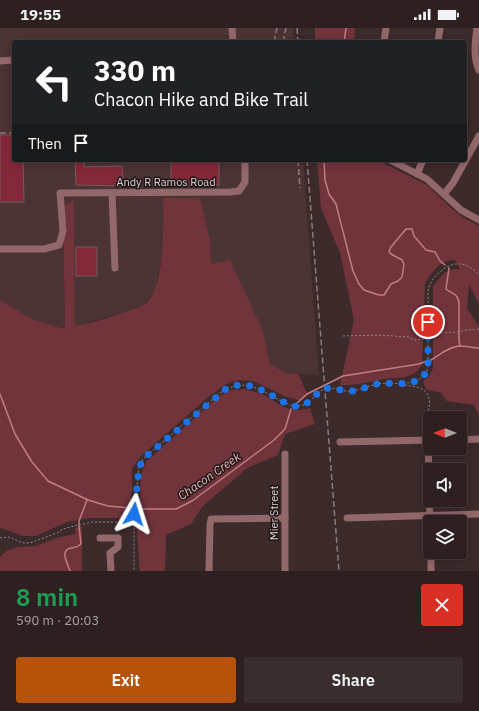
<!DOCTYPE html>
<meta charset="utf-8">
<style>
body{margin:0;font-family:"IBM Plex Sans",sans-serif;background:#3a2d2d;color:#f1f3f6;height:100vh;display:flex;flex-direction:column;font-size:15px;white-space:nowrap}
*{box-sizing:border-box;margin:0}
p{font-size:13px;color:#a7a3a5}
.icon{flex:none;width:22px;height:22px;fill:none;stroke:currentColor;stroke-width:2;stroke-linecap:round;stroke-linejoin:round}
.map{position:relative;height:543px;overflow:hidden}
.sheet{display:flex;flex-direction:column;background:#2e2020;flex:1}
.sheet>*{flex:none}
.guide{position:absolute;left:12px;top:12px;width:455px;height:122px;border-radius:4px;box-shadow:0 2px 10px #0003,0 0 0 1px #493e3e;background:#202124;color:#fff;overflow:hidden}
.needle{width:26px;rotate:270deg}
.controls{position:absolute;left:423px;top:383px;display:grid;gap:8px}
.controls a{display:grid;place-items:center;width:44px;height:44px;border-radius:4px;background:#2e2020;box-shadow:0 2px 10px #0003,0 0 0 1px #493e3e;font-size:20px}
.pin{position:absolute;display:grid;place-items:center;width:34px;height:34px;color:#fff;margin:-17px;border:2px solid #fff;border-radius:50%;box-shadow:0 1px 4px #0007}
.me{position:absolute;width:44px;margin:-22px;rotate:6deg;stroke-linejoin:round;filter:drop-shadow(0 0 3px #0008)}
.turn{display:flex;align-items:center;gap:14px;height:84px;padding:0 16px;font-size:18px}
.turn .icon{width:52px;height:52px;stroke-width:2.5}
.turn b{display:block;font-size:28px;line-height:34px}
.then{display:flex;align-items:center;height:38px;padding:0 16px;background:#0003;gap:8px;font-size:15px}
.round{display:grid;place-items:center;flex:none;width:42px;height:42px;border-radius:4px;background:#3a2d2d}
.summary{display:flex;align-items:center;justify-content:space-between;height:68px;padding:0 16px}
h1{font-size:24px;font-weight:600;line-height:30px;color:#1e9e55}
.primary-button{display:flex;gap:8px;margin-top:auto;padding:8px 16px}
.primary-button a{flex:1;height:46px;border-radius:4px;background:#b45309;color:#fff;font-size:16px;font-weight:600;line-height:46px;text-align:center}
.primary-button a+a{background:#3a2d2d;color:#f1f3f6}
.status{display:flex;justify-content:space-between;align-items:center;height:28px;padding:0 20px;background:#2e2020;direction:ltr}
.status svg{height:11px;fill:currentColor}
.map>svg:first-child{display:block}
.built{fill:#4c3334}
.green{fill:#71343b}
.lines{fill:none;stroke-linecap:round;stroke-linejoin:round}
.stream{stroke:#c37c84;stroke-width:1.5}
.building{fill:#832838;stroke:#715c5d}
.path{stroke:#948485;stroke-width:1;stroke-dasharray:2 2;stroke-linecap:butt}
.minor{stroke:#93686b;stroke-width:7}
.rail{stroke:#8b7b7c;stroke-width:1.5;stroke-dasharray:6 3;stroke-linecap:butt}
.route{stroke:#1a73e8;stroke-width:7;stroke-dasharray:0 12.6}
.labels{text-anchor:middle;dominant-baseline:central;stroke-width:3;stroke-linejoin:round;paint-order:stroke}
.street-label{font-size:11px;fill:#ded1d2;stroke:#1e1516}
.water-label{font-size:12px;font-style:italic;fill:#f0babe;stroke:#1e1516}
</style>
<div class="status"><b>19:55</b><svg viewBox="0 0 49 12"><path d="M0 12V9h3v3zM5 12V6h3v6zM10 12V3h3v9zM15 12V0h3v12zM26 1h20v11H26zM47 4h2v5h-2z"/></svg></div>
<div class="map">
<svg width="479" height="543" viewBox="0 0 479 543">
<rect width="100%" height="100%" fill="#3d2a2b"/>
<polygon class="built" points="0,0 293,0 294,14 14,14 14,132 303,132 319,347 288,346 270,336 263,303 211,236 210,213 163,211 161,234 155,262 145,276 118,286 75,298 74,172 63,179 65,301 34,292 0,272"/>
<g class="green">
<polygon points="315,0 355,0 354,14 315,14"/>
<path d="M317 132H377L427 157 451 180 464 190 479 198V276L469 257 467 280 479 299V388L474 377 447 373 440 364 426 362 423 353 429 349 433 340V258L444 245 454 241H460L455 232C440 232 433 243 425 255L422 337C419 341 416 345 411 347 402 351 393 350 383 351 369 354 355 358 340 357L354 292 340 225 321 180Z"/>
<path d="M163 170H200L210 213 211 236 230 232 263 303 270 336 288 346H298L308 367 301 373 287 369 253 353 241 352 231 354 223 358 207 370 140 429 132 440V463L130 477 126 486 119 490H90L67 494 36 508H23L7 502 0 500V272L34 292 65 301 63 179 74 172 75 298C95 294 115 288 133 281 137 279 142 278 145 276 166 259 163 196 163 170Z"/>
<path d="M246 361C251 363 257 364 262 366 280 375 287 387 310 380L315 396 285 406 278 427 247 440 202 479 191 496 166 507 165 543H140L136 491C144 478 138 459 142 444 143 440 145 436 147 433L218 369 231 362Z"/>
<polygon points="82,498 82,543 0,543 0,529 6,523 18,519 35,518 59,509 76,506 75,500"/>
</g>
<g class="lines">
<g class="stream">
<polyline points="344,14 346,0"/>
<polyline points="324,132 325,152 329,166 336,176 353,243 359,256 364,262 379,267 384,267 391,256 398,253 402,249 404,236 402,232 391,226 389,223 391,219 406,201 412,201 414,208 426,222 435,224 440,233 445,237"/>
<path d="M449 240 446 261C453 267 456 264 459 274V313L460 318"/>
<path d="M431 332C439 327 450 318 460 318 466 318 473 320 479 320"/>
<polyline points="0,366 15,406 32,434 48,453 88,472 108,478 142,481 176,481 192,473 274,412 285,401 291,381"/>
<polyline points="297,375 307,366 343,348 419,336 427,333"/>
<path d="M70 543C68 536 59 522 71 520 76 519 78 519 81 516L79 498V493L87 472"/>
</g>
</g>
<g class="building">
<polygon points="0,107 14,107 14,132 23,132 24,174 0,174"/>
<polygon points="75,132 84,132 84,139 122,138 123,158 76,157"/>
<rect x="171" y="132" width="48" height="25"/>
<rect x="76" y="219" width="21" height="29"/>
</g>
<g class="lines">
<g class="path">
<polyline points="343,308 379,307 408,309 414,312 424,311 441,305 457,304 467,302 479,301"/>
<path d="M401 356C407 358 414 358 420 360 438 368 425 387 424 401"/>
<polyline points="131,492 134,501 134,543"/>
<path d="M0 510 9 509 23 515H30L57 505 63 501 74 498 92 494H119L131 491 134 486 139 440 143 431 220 365C244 349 259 361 281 373 287 375 292 379 298 378 311 378 316 361 329 360 335 360 341 363 347 363 357 364 367 358 377 356 394 353 420 362 428 340V264C429 255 434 249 441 243 454 232 468 234 479 247"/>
</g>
<g class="minor">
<polyline points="232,0 233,14"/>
<path d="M477 0C475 14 473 29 479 42"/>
<polyline points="384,14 386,0"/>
<polyline points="438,14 440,0"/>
<polyline points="0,33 14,32"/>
<polyline points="390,132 427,151 461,182 479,192"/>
<polyline points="417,146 423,132"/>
<polyline points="112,165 115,240"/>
<polyline points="444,166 453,155 479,108"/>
<polyline points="0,221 44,221 59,217 63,203 60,165 231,164 239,163 245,154 245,132"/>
<polyline points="428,406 430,494"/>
<polyline points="460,412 479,411"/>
<polyline points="340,414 430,412"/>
<polyline points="347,490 479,486"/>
<polyline points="100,510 118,510 118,519 110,525 111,543"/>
<polyline points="431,524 431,543"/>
<polyline points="209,543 210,497 211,491 285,490"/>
<polyline points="285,543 285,426"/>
</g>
<g class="rail">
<polyline points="297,0 298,14"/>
<polyline points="274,14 277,0"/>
<polyline points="283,14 286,0"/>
<polyline points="0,105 14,105"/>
<polyline points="298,132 300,160"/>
<polyline points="307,132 339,543"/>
</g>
</g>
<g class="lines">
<path class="route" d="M134 486 139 440 143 431 226 361C247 350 263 363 282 373 287 376 293 379 299 378 311 377 317 360 330 360 336 360 342 363 348 363 358 364 367 358 377 356 395 353 420 362 428 340V294"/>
</g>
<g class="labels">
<g class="street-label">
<text x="166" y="154">Andy R Ramos Road</text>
<text transform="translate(274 485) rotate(-90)">Mier Street</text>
</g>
<g class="water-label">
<text transform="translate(209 448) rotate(-35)">Chacon Creek</text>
</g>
</g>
</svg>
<div class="controls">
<a><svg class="needle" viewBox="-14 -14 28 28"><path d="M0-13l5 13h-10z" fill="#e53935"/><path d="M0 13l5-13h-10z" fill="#a7a3a5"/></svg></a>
<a><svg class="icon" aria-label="sound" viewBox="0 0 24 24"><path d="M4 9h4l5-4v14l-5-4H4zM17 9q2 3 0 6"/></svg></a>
<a><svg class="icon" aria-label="layers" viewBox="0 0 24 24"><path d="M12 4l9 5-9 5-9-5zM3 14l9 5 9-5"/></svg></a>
</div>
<div class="pin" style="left:428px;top:294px;background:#d93025"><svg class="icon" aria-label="arrive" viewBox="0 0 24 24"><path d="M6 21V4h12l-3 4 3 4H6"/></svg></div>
<svg class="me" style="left:134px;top:486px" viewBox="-20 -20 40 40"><path d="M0-17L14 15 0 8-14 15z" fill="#1a73e8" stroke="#fff" stroke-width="4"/></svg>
<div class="guide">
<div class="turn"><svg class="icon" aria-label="left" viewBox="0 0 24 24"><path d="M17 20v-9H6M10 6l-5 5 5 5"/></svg><div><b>330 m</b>Chacon Hike and Bike Trail</div></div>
<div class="then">Then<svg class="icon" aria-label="arrive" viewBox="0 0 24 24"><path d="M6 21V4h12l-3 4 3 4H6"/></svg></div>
</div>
</div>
<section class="sheet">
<div class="summary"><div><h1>8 min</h1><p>590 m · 20:03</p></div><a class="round" style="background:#d93025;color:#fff"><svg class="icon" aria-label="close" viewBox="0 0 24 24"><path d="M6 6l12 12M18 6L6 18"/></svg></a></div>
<div class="primary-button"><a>Exit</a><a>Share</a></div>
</section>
